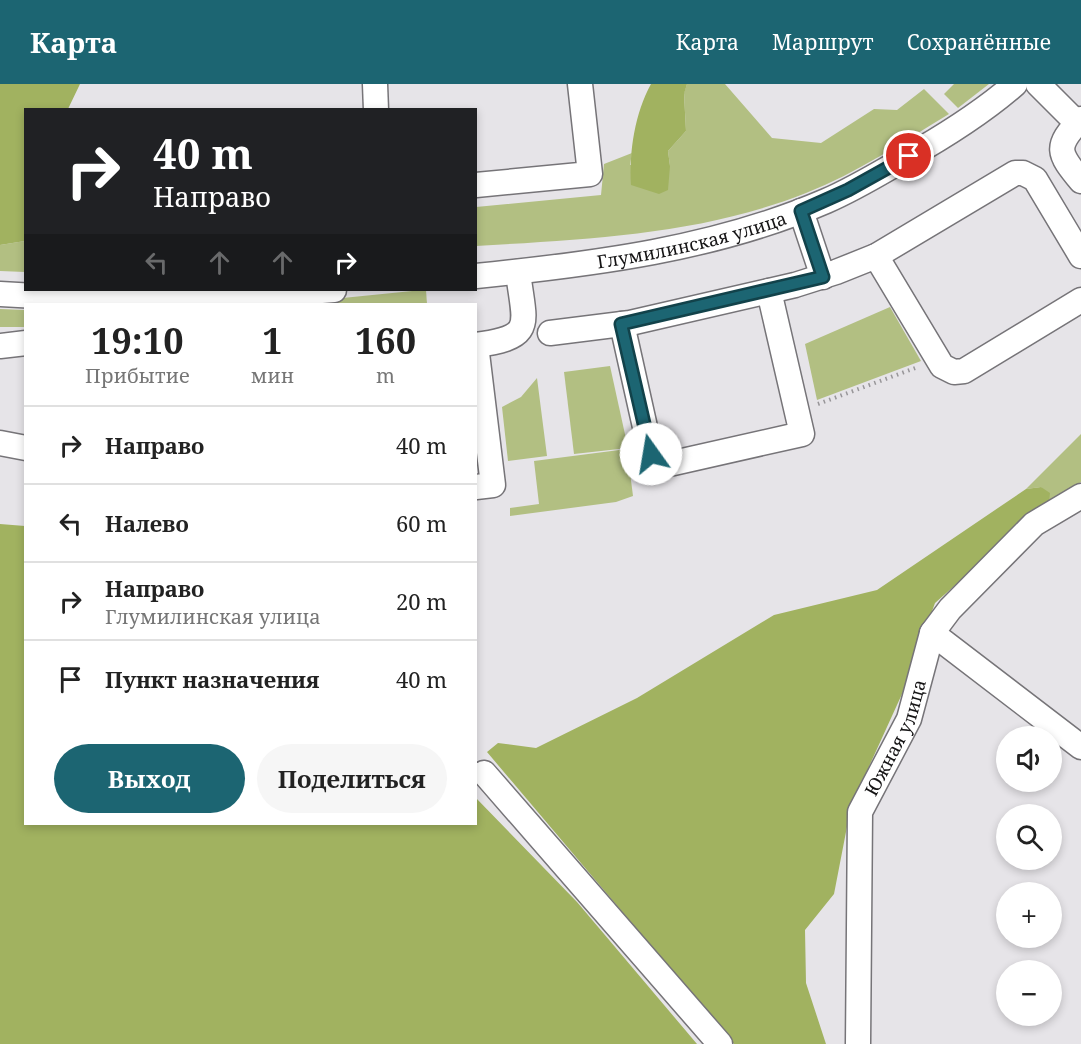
<!DOCTYPE html>
<html lang="ru">
<meta charset="utf-8">
<style>
body{margin:0;font-family:"Noto Serif",serif;background:#f6f6f6;color:#222;height:100vh;display:flex;flex-direction:column;font-size:22px;white-space:nowrap}
*{box-sizing:border-box;margin:0}
p{font-size:20px;color:#767676}
.icon{flex:none;width:33px;height:33px;fill:none;stroke:currentColor;stroke-width:2;stroke-linecap:round;stroke-linejoin:round}
.map{position:relative;flex:1;overflow:hidden}
.details{position:absolute;left:24px;top:219px;width:453px;height:522px;display:flex;flex-direction:column;background:#fff;border-radius:0px;box-shadow:0 3px 9px #0003}
.details>*{flex:none}
.banner{position:absolute;left:24px;top:24px;width:453px;height:183px;border-radius:0px;box-shadow:0 3px 9px #0003;background:#202124;color:#fff;overflow:hidden}
.buttons{position:absolute;left:996px;top:642px;display:grid;gap:12px}
.buttons a{display:grid;place-items:center;width:66px;height:66px;border-radius:50%;background:#fff;box-shadow:0 3px 9px #0003;font-size:30px}
.pin{position:absolute;display:grid;place-items:center;width:51px;height:51px;color:#fff;margin:-26px;border:3px solid #fff;border-radius:50%;box-shadow:0 2px 6px #0007}
.me{position:absolute;width:66px;margin:-33px;rotate:347deg;stroke-linejoin:round;filter:drop-shadow(0 0 4px #0008)}
.turn{display:flex;align-items:center;gap:21px;height:126px;padding:0 30px;font-size:27px}
.turn .icon{width:78px;height:78px;stroke-width:2.5}
.turn b{display:block;font-size:42px;line-height:51px}
.lanes{display:flex;align-items:center;height:57px;padding:0 30px;background:#0003;justify-content:center;gap:30px;direction:ltr}
.lanes .off{opacity:.35}
.eta{display:flex;justify-content:space-evenly;align-items:center;height:102px;text-align:center}
.eta b{font-size:36px;font-weight:700;line-height:42px}
.action{display:flex;gap:12px;margin-top:auto;padding:12px 30px}
.action a{flex:1;height:69px;border-radius:36px;background:#1c6572;color:#fff;font-size:24px;font-weight:700;line-height:69px;text-align:center}
.action a+a{background:#f6f6f6;color:#222}
ul{padding:0;list-style:none}
li{display:flex;align-items:center;gap:18px;height:78px;padding:0 30px;border-top:2px solid #e0e0e0}
li div{flex:1}
li b{display:block;font-size:22px}
li em{font-style:normal}
header{display:flex;align-items:center;gap:36px;box-sizing:border-box;height:84px;padding:0 30px;background:#1c6572;color:#fff}
header strong{font-size:28px}
nav{display:flex;gap:33px;margin-inline-start:auto;font-size:21px}
.map>svg:first-child{display:block}
.green{fill:#b2bf82}
.forest{fill:#a1b260}
.lines{fill:none;stroke-linecap:round;stroke-linejoin:round}
.minor-casing{stroke:#767478;stroke-width:27}
.path{stroke:#989699;stroke-width:4;stroke-dasharray:1.5 4.5;stroke-linecap:butt}
.minor{stroke:#fff;stroke-width:24}
.route-casing{stroke:#12424a;stroke-width:15}
.route{stroke:#1c6572;stroke-width:10}
.labels{text-anchor:middle;dominant-baseline:central;stroke-width:5;stroke-linejoin:round;paint-order:stroke}
.street-label{font-size:18px;fill:#151415;stroke:#fff}
</style>
<header>
<strong>Карта</strong>
<nav><a>Карта</a><a>Маршрут</a><a>Сохранённые</a></nav>
</header>
<div class="map">
<svg width="1081" height="960" viewBox="0 0 1081 960">
<rect width="100%" height="100%" fill="#e6e4e8"/>
<g class="green">
<path d="M687 0H725L772 54 821 59 874 25 897 26 924 5 949 30C903 58 857 89 806 109 700 151 588 155 476 162V123L601 111 604 80 632 69 630 81 670 82 668 67 686 47 684 9Z"/>
<polygon points="954,0 989,0 958,24 944,10"/>
<polygon points="25,157 25,188 0,187 0,161"/>
<polygon points="422,206 426,206 427,220 283,220"/>
<polygon points="890,223 921,277 817,316 805,260"/>
<polygon points="0,225 25,226 25,243 0,243"/>
<polygon points="610,282 628,364 574,370 564,288"/>
<polygon points="537,294 547,372 508,377 502,323 521,313"/>
<polygon points="1081,350 1081,398 1049,418 1041,403 1026,405"/>
<polygon points="627,365 633,412 616,418 510,432 510,424 539,420 534,377"/>
</g>
<g class="forest">
<polygon points="0,0 80,0 68,25 26,26 25,157 0,161"/>
<path d="M651 0H687L684 10 686 47 668 67 670 82 668 106 659 110 631 101C629 67 635 29 651 0Z"/>
<polygon points="1041,403 1050,409 1049,418 935,519 902,610 851,722 834,810 805,846 806,899 826,960 734,960 487,668 498,659 536,664 637,614 774,531 877,506 1026,405"/>
<polygon points="0,440 25,442 26,740 476,740 476,714 577,818 697,960 0,960"/>
</g>
<g class="lines">
<g class="minor-casing">
<g id="minor">
<polyline points="375,0 376,26"/>
<polyline points="1038,0 1077,39"/>
<path d="M1081 35C1054 63 1058 69 1081 97"/>
<polyline points="476,101 590,90 580,0"/>
<polyline points="801,127 823,193"/>
<polyline points="876,172 942,282 954,288 964,287 1081,216"/>
<path id="s1" d="M476 192C594 180 715 165 826 117 854 105 880 89 906 74 945 52 982 29 1015 0"/>
<path d="M0 210C112 217 223 216 334 206"/>
<polyline points="622,240 651,370 658,379 669,380 802,350 769,207"/>
<polyline points="550,249 630,239 795,201 836,188 876,172 1015,89 1023,89 1035,95 1081,172"/>
<path d="M476 261C537 253 524 240 518 188"/>
<polyline points="0,262 26,259"/>
<polyline points="0,359 26,364"/>
<polyline points="476,403 493,401 476,261"/>
<polyline points="932,549 1081,663"/>
<polyline points="484,689 720,960"/>
<path id="s2" d="M858 960 860 728 909 635 932 549 950 525 1034 440 1081 412"/>
</g>
</g>
<polyline class="path" points="818,320 918,283"/>
<use href="#minor" class="minor"/>
</g>
<g class="lines">
<g class="route-casing">
<polyline id="route" points="651,370 621,240 823,193 801,127 848,106 909,72"/>
</g>
<use href="#route" class="route"/>
</g>
<g class="labels">
<g class="street-label">
<text stroke="none"><textPath href="#s1" startOffset="219">Глумилинская улица</textPath></text>
<text stroke="none"><textPath href="#s2" startOffset="315">Южная улица</textPath></text>
</g>
</g>
</svg>
<div class="buttons">
<a><svg class="icon" aria-label="sound" viewBox="0 0 24 24"><path d="M4 9h4l5-4v14l-5-4H4zM17 9q2 3 0 6"/></svg></a>
<a><svg class="icon" aria-label="search" viewBox="0 0 24 24"><circle cx="10" cy="10" r="6"/><path d="M15 15l6 6"/></svg></a>
<a>+</a>
<a>−</a>
</div>
<div class="pin" style="left:909px;top:72px;background:#d93025"><svg class="icon" aria-label="arrive" viewBox="0 0 24 24"><path d="M6 21V4h12l-3 4 3 4H6"/></svg></div>
<svg class="me" style="left:651px;top:370px" viewBox="-20 -20 40 40"><circle r="19" fill="#fff"/><path d="M0-13L10 11 0 6-10 11z" fill="#1c6572"/></svg>
<div class="banner">
<div class="turn"><svg class="icon" aria-label="right" viewBox="0 0 24 24"><path d="M7 20v-9h11M14 6l5 5-5 5"/></svg><div><b>40 m</b>Направо</div></div>
<div class="lanes"><svg class="icon off" aria-label="left" viewBox="0 0 24 24"><path d="M17 20v-9H6M10 6l-5 5 5 5"/></svg><svg class="icon off" aria-label="ahead" viewBox="0 0 24 24"><path d="M12 20V5M6 11l6-6 6 6"/></svg><svg class="icon off" aria-label="ahead" viewBox="0 0 24 24"><path d="M12 20V5M6 11l6-6 6 6"/></svg><svg class="icon" aria-label="right" viewBox="0 0 24 24"><path d="M7 20v-9h11M14 6l5 5-5 5"/></svg></div>
</div>
<section class="details">
<div class="eta">
<div><b>19:10</b><p>Прибытие</p></div>
<div><b>1</b><p>мин</p></div>
<div><b>160</b><p>m</p></div>
</div>
<ul>
<li><svg class="icon" aria-label="right" viewBox="0 0 24 24"><path d="M7 20v-9h11M14 6l5 5-5 5"/></svg><div><b>Направо</b></div><em>40 m</em></li>
<li><svg class="icon" aria-label="left" viewBox="0 0 24 24"><path d="M17 20v-9H6M10 6l-5 5 5 5"/></svg><div><b>Налево</b></div><em>60 m</em></li>
<li><svg class="icon" aria-label="right" viewBox="0 0 24 24"><path d="M7 20v-9h11M14 6l5 5-5 5"/></svg><div><b>Направо</b><p>Глумилинская улица</p></div><em>20 m</em></li>
<li><svg class="icon" aria-label="arrive" viewBox="0 0 24 24"><path d="M6 21V4h12l-3 4 3 4H6"/></svg><div><b>Пункт назначения</b></div><em>40 m</em></li>
</ul>
<div class="action"><a>Выход</a><a>Поделиться</a></div>
</section>
</div>
